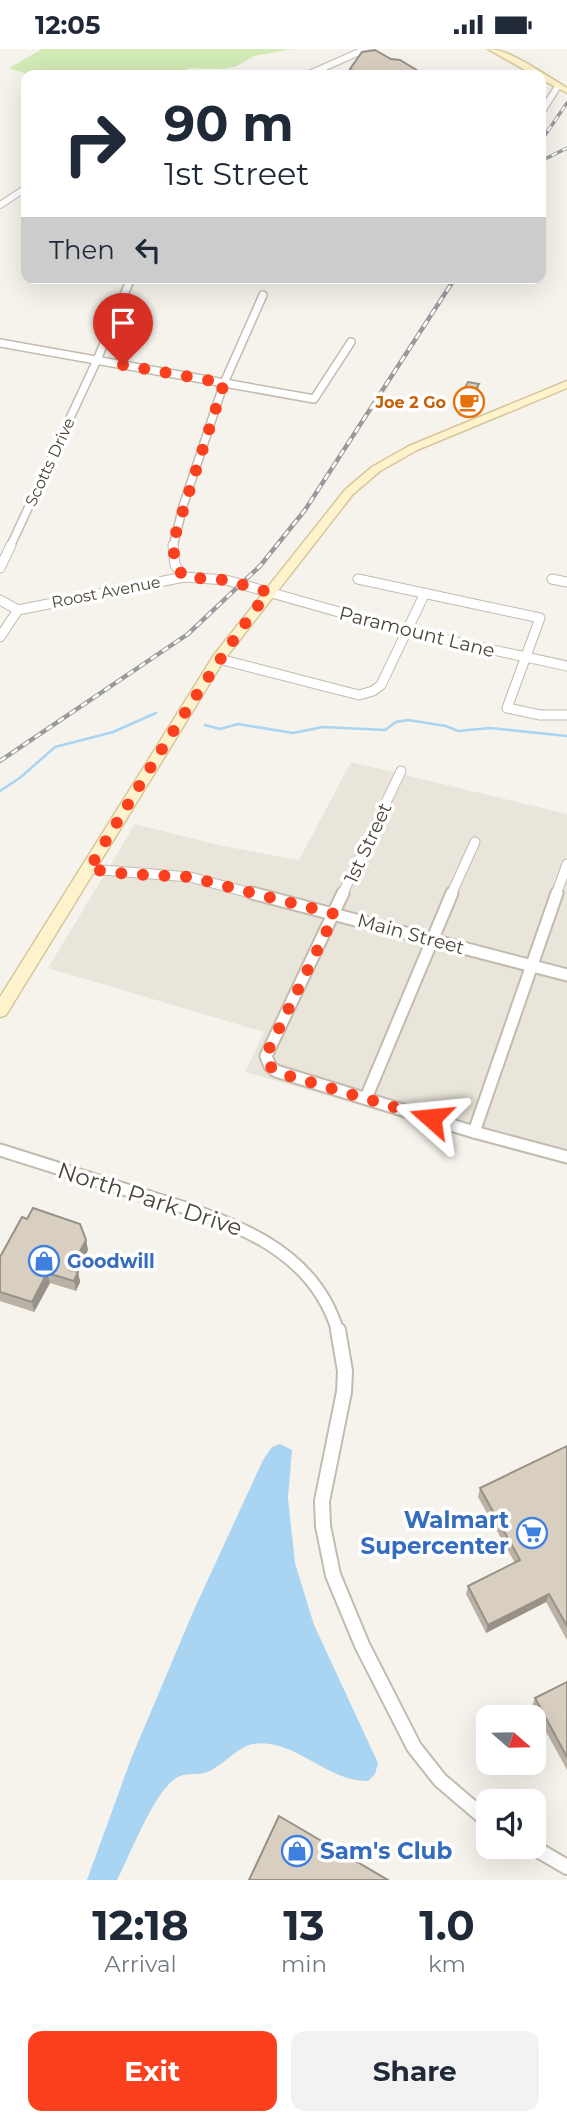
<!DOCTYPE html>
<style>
body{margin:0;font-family:Montserrat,sans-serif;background:#f2f2f3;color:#1f2937;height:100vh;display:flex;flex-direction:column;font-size:26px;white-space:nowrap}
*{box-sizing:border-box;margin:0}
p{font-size:23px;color:#747a83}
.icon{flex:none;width:38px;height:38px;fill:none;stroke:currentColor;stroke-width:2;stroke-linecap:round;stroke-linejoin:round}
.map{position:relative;height:1831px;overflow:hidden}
.side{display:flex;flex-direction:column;background:#fff;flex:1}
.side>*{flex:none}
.banner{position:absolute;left:21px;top:21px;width:525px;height:214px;border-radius:14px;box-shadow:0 7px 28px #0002;background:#fff;color:#1f2937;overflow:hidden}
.needle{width:46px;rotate:110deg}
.fabs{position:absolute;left:476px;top:1656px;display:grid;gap:14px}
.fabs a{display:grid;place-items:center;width:70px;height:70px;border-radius:14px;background:#fff;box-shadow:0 7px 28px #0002;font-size:35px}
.pin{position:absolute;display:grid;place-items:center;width:60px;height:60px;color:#fff;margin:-72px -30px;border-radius:50% 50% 50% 0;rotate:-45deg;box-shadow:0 0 7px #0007}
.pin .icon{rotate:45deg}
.me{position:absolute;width:77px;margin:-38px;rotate:288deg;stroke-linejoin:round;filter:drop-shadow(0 0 5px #0008)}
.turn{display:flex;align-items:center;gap:24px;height:147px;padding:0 28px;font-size:32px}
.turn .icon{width:91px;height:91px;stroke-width:2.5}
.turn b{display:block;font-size:49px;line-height:60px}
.then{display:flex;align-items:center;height:66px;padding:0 28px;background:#0003;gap:14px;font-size:26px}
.eta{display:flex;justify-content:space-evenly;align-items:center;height:119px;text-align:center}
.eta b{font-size:42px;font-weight:700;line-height:49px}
.action{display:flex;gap:14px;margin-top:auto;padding:14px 28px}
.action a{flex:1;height:80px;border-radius:14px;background:#fc3f1d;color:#fff;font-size:28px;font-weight:700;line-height:80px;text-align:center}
.action a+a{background:#f2f2f3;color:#1f2937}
.status{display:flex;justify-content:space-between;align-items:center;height:49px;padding:0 35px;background:#fff;direction:ltr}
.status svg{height:19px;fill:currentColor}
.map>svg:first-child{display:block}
.residential{fill:#eae5da}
.green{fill:#d2eab5}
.water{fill:#a9d4f2}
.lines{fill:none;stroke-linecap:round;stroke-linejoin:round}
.stream{stroke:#a9d4f2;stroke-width:2.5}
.street-far4-casing{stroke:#c2bbae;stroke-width:8}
.street-far3-casing{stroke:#c2bbae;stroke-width:10}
.street-far2-casing{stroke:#c2bbae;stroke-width:11}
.street-far1-casing{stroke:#c2bbae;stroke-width:15}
.street-casing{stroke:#c2bbae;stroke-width:18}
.secondary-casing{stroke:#d6c79b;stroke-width:3}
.street-far4{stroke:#fff;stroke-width:6}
.street-far3{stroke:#fff;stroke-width:7}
.street-far2{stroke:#fff;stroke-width:9}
.street-far1{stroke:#fff;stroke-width:11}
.street{stroke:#fff;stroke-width:14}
.secondary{fill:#fff3cd;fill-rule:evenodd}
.rail-far1-casing{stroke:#9a9a9a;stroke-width:3.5}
.rail-casing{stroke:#9a9a9a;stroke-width:4.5}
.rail-far1{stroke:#fff;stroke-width:2;stroke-dasharray:6;stroke-linecap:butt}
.rail{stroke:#fff;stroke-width:2.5;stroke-dasharray:7;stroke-linecap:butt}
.wall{fill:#bab2a6}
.shaded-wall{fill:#979187}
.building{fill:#d8cfc1;stroke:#979187;stroke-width:2}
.route{stroke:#fc3f1d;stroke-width:12;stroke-dasharray:0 21.6}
.labels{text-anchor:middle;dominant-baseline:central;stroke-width:7;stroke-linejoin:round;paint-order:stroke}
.far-food-label{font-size:16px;font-weight:bold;fill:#c56008;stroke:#fff;text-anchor:end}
.far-street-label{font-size:16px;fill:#4b4439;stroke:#fff}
.street-label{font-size:19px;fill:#4b4439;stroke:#fff}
.shop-label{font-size:19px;font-weight:bold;fill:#366cbe;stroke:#fff;text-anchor:start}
.near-street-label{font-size:23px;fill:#4b4439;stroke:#fff}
.near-shop-label{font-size:23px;font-weight:bold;fill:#366cbe;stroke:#fff;text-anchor:end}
</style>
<div class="status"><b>12:05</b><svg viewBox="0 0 49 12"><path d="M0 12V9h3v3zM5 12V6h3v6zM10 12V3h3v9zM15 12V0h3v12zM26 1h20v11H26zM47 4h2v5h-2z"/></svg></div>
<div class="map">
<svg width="567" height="1831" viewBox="0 0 567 1831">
<rect width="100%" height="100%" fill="#f6f3ec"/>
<polygon class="residential" points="351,713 567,765 567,1116 245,1023 264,983 48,919 135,775 223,797 299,811"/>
<polygon class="green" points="42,0 292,0 254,7 235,18 220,20 191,19 168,26 29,26 9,19"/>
<path class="water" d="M280 1395 292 1401 288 1449 295 1514 314 1576 378 1714 375 1725 368 1732C334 1732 310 1706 279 1697 244 1687 237 1706 212 1721 200 1728 187 1722 176 1729 154 1743 130 1806 117 1831H87L131 1710 193 1563 263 1411 272 1398Z"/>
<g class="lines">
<g class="stream">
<polyline points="205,676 220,680 238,675 293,684 323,678 385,681 396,673 408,671 446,677 458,682 490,679 567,687"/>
<polyline points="0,742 21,728 55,698 113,683 156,664"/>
</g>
<g class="street-far4-casing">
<g id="street-far4">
<polyline points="307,26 366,0"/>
<polyline points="541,64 558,37"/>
<polyline points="0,156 26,139"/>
</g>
</g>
<g class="street-far3-casing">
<g id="street-far3">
<polyline points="0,294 314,350 351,293"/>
<polyline points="10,498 97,311 131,229"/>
<polyline points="173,498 183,457 224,334 263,246"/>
</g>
</g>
<g class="street-far2-casing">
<g id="street-far2">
<polyline points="173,496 175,516 184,528"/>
<polyline points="0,519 11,496"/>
<polyline points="358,530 540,569 507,659 540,666 567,666"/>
<polyline points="552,530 567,533"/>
<polyline points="0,551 18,561"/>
<polyline points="0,588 18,561 184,528 226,531 406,582 567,617"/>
<polyline points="219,610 359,646 373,642 381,636 425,544"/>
<polyline points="89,820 190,828 258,846"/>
<polyline points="342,846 401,722"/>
<polyline points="451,846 475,793"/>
<polyline points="556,846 567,815"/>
</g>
</g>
<g class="street-far1-casing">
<g id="street-far1">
<polyline points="252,844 567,926"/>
<polyline points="343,844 266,1007 270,1017 276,1022 474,1083 567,1108"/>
<polyline points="366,1049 452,844"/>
<polyline points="474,1083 557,844"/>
<path d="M0 1101C44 1115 88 1129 133 1143 214 1168 311 1190 338 1283"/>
</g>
</g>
<g class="street-casing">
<g id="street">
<polyline points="338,1281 345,1322 344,1343 322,1452 323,1477 333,1526 362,1596 414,1698 440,1731 488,1772"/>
<polyline points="531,1797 567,1818"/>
</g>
</g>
<g class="secondary-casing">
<g id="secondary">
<path d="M488 0C510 0 547 27 567 39V44L541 30V26H534Z"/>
<polygon points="567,332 567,339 417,401 380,422 353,445 224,611 6,966 0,968 0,948 214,606 345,441 372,418 409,397"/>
</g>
</g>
<use href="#street-far4" class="street-far4"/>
<use href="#street-far3" class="street-far3"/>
<use href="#street-far2" class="street-far2"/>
<use href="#street-far1" class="street-far1"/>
<use href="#street" class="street"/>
<use href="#secondary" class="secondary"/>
<g class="rail-far1-casing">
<g id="rail-far1">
<polyline points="541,92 567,54"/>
<polyline points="541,112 567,99"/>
</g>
</g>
<g class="rail-casing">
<polyline id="rail" points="0,712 188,585 260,517 305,461 455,229"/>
</g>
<use href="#rail-far1" class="rail-far1"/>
<use href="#rail" class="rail"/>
</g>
<g class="wall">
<polygon points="391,10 423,25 423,26 350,26 350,20"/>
<polygon points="479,335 477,349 472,358 461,356 463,342"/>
<polygon points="27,1170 86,1191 88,1201 77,1223 78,1223 80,1233 76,1242 50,1234 34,1263 0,1252 0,1208"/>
<polygon points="567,1397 567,1591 546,1553 486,1584 466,1545 468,1537 515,1514 478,1448 480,1439"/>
<polygon points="567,1633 567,1721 532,1657 535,1649"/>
</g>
<g class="shaded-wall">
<polygon points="479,335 477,349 472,358 473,344"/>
<polygon points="86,1191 88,1201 73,1231 70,1221"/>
<polygon points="78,1223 80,1233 76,1242 74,1232"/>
<polygon points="47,1224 50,1234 34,1263 32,1253"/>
<polygon points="549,1545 546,1553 486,1584 488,1576"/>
</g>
<g class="building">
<polygon points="375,1 391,10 400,11 423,25 423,26 353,26 358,25 350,20 362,3"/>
<polygon points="468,333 479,335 473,344 463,342"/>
<polygon points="33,1159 80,1175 86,1191 70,1221 78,1223 74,1232 47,1224 32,1253 0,1243 0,1208 22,1168 27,1170"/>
<polygon points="567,1397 567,1577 549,1545 488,1576 468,1537 520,1511 480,1439"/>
<polygon points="567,1633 567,1708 535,1649"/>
<polygon points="279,1767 388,1831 249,1831"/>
</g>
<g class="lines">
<path class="route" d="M123 316 224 334 173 493 175 516 184 528 226 531 268 543C202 632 146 725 89 820L127 825 190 828 335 865 266 1006 270 1017 276 1023 431 1069"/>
</g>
<defs>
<g id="cafe-ring" transform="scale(1.575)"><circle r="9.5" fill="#fff" stroke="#e8710a" stroke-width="1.5"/><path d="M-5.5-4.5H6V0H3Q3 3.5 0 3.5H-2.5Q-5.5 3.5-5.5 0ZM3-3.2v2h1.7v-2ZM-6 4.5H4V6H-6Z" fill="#e8710a"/></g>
<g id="shop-ring" transform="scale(1.575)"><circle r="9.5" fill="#fff" stroke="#3f7fe0" stroke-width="1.5"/><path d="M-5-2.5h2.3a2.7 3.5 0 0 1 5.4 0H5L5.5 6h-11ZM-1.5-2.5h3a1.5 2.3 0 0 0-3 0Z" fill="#3f7fe0"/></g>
<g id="supermarket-ring" transform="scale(1.575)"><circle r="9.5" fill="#fff" stroke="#3f7fe0" stroke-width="1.5"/><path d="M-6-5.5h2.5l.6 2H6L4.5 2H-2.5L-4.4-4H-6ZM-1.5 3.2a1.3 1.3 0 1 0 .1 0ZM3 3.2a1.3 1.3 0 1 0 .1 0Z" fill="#3f7fe0"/></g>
</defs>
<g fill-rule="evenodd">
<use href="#cafe-ring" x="469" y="353"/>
<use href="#shop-ring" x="44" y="1212"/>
<use href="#supermarket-ring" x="532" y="1484"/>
<use href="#shop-ring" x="297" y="1802"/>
</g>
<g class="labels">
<g class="far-food-label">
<text x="446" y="353">Joe 2 Go</text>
</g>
<g class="far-street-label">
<text transform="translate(50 413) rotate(-65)">Scotts Drive</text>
<text transform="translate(106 543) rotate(-11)">Roost Avenue</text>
</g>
<g class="street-label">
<text transform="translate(417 583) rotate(14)">Paramount Lane</text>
<text transform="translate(368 794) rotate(-65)">1st Street</text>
<text transform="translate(411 885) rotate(15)">Main Street</text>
</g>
<g class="shop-label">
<text x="67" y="1212">Goodwill</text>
</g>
<g class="near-street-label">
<text transform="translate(150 1150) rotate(18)">North Park Drive</text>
</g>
<g class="near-shop-label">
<text x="509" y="1471">Walmart<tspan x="509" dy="26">Supercenter</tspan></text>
<text x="320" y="1802" text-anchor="start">Sam's Club</text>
</g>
</g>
</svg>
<div class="fabs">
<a><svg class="needle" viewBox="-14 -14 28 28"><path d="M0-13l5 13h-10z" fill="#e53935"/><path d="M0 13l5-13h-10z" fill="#747a83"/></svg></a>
<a><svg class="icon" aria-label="sound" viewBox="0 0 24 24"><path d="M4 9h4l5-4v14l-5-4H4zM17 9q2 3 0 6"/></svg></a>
</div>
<div class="pin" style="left:123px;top:316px;background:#d93025"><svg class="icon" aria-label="arrive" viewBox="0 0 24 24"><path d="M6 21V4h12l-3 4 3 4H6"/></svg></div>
<svg class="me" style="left:431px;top:1069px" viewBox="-20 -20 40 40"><path d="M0-17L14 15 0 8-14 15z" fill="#fc3f1d" stroke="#fff" stroke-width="4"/></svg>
<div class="banner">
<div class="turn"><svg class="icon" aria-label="right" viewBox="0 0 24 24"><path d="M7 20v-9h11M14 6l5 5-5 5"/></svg><div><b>90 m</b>1st Street</div></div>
<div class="then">Then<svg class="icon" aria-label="left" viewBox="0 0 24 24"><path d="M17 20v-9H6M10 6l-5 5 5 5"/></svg></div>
</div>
</div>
<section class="side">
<div class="eta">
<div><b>12:18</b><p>Arrival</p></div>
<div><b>13</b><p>min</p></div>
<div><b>1.0</b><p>km</p></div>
</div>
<div class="action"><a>Exit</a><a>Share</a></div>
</section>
